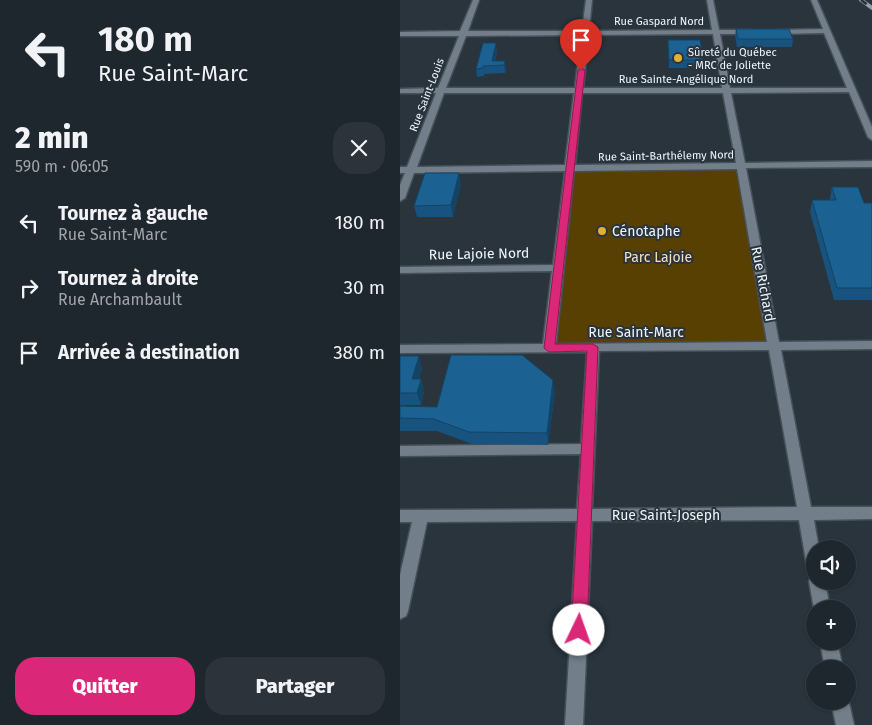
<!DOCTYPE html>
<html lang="fr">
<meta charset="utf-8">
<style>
body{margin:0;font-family:"Fira Sans",sans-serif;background:#2c333a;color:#f1f3f6;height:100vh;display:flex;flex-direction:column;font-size:19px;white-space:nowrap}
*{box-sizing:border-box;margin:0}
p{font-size:16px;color:#a1a5aa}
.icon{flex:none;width:28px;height:28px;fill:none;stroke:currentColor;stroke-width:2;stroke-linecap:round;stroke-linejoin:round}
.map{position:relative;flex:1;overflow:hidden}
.details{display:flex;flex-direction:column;background:#1f272e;width:400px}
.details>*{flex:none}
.guide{background:#1f272e;color:#f1f3f6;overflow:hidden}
.controls{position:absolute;left:406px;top:540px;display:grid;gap:10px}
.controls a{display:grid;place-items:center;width:50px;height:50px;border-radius:50%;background:#1f272e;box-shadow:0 1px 4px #0004,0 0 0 1px #3c444a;font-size:25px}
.pin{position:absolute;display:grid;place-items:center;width:42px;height:42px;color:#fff;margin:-51px -21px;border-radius:50% 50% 50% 0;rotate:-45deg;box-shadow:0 0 5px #0007}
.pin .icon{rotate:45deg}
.me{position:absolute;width:55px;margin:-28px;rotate:3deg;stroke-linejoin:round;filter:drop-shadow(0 0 4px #0008)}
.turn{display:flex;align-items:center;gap:18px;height:105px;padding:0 15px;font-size:22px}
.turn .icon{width:65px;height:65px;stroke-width:2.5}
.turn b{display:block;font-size:35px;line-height:42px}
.round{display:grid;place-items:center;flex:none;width:52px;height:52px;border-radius:20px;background:#2c333a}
.head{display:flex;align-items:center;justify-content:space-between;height:85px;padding:0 15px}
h1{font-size:30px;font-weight:800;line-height:38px}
.primary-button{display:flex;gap:10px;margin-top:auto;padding:10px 15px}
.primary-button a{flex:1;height:58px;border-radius:20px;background:#db2777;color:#fff;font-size:20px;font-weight:800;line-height:58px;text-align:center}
.primary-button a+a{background:#2c333a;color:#f1f3f6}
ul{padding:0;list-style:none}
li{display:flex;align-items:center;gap:15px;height:65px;padding:0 15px}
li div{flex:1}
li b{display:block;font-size:19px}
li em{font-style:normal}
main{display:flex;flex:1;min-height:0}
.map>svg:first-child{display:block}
.green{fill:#584002}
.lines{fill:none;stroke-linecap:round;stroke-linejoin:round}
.minor-casing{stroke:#465058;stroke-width:3}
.minor{fill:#727f8a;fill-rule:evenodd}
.rail-casing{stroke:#97a0a7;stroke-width:4}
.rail{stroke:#29343d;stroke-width:2.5;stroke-dasharray:7;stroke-linecap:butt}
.wall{fill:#17537e}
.shaded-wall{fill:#134466}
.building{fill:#1b6192;stroke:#134466}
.route{fill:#db2777;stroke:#8e194d}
.poi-dot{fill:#e2af34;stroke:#29343d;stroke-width:2}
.labels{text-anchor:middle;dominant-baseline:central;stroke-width:4;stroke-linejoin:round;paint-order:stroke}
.far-street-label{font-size:11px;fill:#eef5fc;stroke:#29343d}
.far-poi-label{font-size:11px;fill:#eef5fc;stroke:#29343d;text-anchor:start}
.poi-label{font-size:14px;fill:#eef5fc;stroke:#29343d;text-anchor:start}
.street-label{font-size:14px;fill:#eef5fc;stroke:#29343d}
.park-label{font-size:14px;fill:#f7e0b3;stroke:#29343d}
</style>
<main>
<section class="details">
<div class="guide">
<div class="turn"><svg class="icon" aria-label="left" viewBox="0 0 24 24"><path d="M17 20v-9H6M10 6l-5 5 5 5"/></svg><div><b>180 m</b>Rue Saint-Marc</div></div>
</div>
<div class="head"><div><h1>2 min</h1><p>590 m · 06:05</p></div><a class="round"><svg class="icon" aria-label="close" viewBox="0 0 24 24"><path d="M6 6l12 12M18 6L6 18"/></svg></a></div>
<ul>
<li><svg class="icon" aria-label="left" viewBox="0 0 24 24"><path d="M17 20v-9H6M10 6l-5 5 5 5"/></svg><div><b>Tournez à gauche</b><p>Rue Saint-Marc</p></div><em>180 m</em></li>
<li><svg class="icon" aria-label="right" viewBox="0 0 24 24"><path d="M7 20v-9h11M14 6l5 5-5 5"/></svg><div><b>Tournez à droite</b><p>Rue Archambault</p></div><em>30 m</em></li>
<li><svg class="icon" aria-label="arrive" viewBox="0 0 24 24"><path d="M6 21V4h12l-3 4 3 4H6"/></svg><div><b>Arrivée à destination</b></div><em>380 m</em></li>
</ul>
<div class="primary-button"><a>Quitter</a><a>Partager</a></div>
</section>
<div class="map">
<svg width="472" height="725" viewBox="0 0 472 725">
<rect width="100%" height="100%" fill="#29343d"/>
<polygon class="green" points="341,166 375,346 149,348 171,168"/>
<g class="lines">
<g class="minor-casing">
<g id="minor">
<path d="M73 0H79L68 31H182L186 0H192L189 31 312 30 307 0H313L319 30H352L356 32 352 34H320L330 88H447L424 33 375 34 371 32 375 30 423 29 411 0H417L472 127V140L468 137 449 92 331 93 345 163 472 161V167L346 168 379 342 472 341V349L381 350 411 507H472V519L414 520 419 549H415V574L409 572 407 567 399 520 192 521 183 725H165L177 521 27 522 8 611 6 616 0 619V575L12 522H0V510L177 509 181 454 0 456V446L181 444 187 352 0 353V345L143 344 152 271 0 273V267L153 265 165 171 14 173 5 198 0 201V185L5 173H0V167H7L36 93H0V89L38 88 59 36H0V32L60 31ZM313 34 322 88H183L189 35ZM181 35 175 88H46L66 36ZM44 93H174L165 165 17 167ZM182 93H323L336 163 175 165ZM337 169 367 342 156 344 174 171ZM369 350 397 507 192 509 199 351Z"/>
<polygon points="415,575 415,581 425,581 430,609 415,609 415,612 414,609 409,581 411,576"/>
<polygon points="420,641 437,641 443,669 425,669"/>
<polygon points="448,698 454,725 436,725 431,701 448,701"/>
</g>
</g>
<use href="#minor" class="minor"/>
<g class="rail-casing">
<polyline id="rail" points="461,0 472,8"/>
</g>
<use href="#rail" class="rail"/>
</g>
<g class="wall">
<polygon points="336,29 393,39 392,47 337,47 335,36"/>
<polygon points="268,40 302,53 301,61 300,61 299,68 269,68"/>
<polygon points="97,51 95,61 105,61 106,69 105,73 84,74 84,76 77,77 76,69"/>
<polygon points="61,184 53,217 17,217 14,206"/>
<polygon points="432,187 464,203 472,203 472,300 434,300 410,212 412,200 430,200 430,198"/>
<polygon points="0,356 22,368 19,379 21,379 24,391 21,405 0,405"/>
<polygon points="155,392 148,445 72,444 37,431 0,431 0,406 37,407"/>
</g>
<g class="shaded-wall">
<polygon points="96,43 97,51 93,66 92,61"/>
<polygon points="105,61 106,69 105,73 104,65"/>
<polygon points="59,173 61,184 53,217 51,205"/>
<polygon points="19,356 22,368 16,391 12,379"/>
<polygon points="21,379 24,391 21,405 17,393"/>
<polygon points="153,380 155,392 148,445 147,433"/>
</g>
<g class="building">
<polygon points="336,29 389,29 393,39 338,39"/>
<polygon points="268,40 300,40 302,53 299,53 300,60 269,60"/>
<polygon points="83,43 96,43 92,61 105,61 104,65 83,66 83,68 76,69"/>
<polygon points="25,173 59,173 51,205 14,206"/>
<polygon points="432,187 458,187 464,203 472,203 472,288 437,288 412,200 436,200"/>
<polygon points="51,355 122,355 153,380 147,433 69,432 34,419 0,418 0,406 37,407"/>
<polygon points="0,356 19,356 12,379 21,379 17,393 0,393"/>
</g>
<polygon class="route" points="181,68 185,70 155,344 193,344 198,347 187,630 184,635 179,637 174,635 171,630 187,351 149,352 144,348 178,70"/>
<g class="poi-dot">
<circle cx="278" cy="58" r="5"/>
<circle cx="202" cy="231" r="5"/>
</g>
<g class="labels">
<g class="far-street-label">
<text x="259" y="21">Rue Gaspard Nord</text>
<text x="286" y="79">Rue Sainte-Angélique Nord</text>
<text transform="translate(27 95) rotate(-69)">Rue Saint-Louis</text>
<text transform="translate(266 156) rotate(-1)">Rue Saint-Barthélemy Nord</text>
</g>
<g class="far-poi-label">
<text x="288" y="52">Sûreté du Québec<tspan x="288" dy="13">- MRC de Joliette</tspan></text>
</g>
<g class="poi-label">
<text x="212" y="231">Cénotaphe</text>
</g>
<g class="street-label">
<text transform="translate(79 254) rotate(-1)">Rue Lajoie Nord</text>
<text transform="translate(363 284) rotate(79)">Rue Richard</text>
<text x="236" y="332">Rue Saint-Marc</text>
<text x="266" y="515">Rue Saint-Joseph</text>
</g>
<g class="park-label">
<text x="258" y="257">Parc Lajoie</text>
</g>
</g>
</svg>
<div class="controls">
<a><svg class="icon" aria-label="sound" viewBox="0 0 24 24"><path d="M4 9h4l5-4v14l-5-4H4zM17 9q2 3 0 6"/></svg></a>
<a>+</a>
<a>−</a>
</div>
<div class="pin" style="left:181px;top:70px;background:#d93025"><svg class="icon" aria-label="arrive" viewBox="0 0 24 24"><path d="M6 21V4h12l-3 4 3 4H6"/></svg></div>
<svg class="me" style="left:179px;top:630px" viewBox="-20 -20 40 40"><circle r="19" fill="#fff"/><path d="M0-13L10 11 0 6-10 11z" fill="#db2777"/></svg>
</div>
</main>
